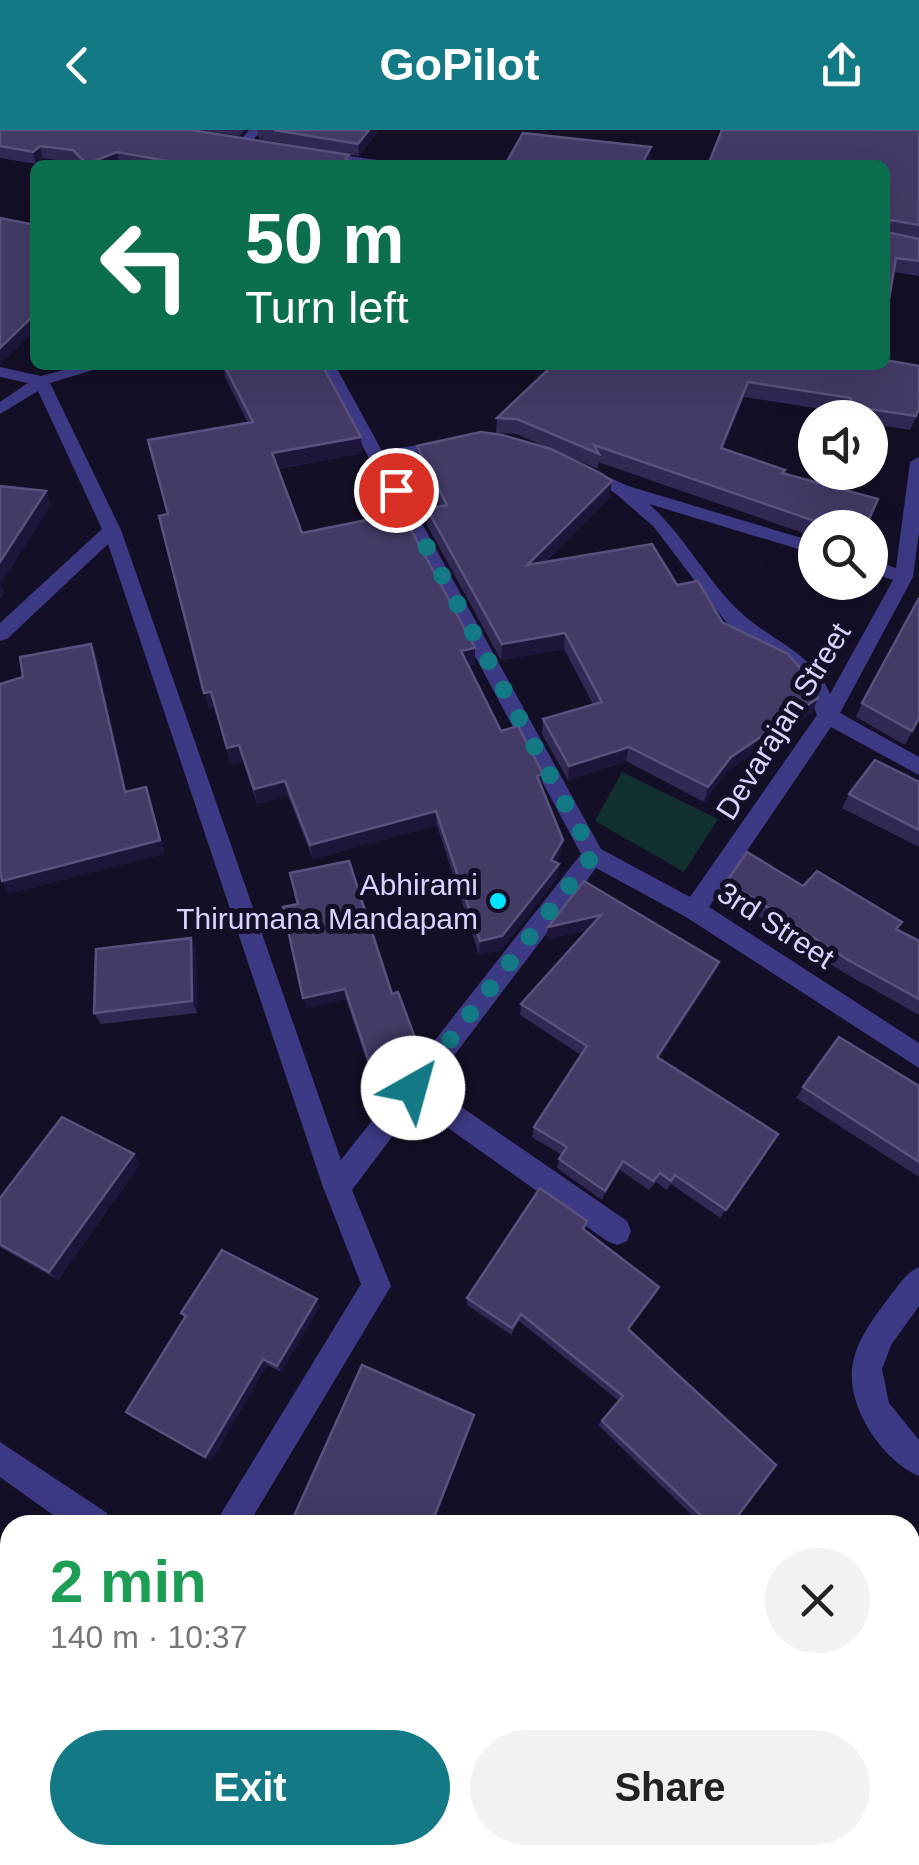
<!DOCTYPE html>
<meta charset="utf-8">
<style>
body{margin:0;font-family:Helvetica,sans-serif;background:#f2f2f2;color:#222;height:100vh;display:flex;flex-direction:column;font-size:38px;white-space:nowrap}
*{box-sizing:border-box;margin:0}
p{font-size:32px;color:#767676}
.icon{flex:none;width:55px;height:55px;fill:none;stroke:currentColor;stroke-width:2;stroke-linecap:round;stroke-linejoin:round}
.map{position:relative;flex:1;overflow:hidden}
.drawer{position:absolute;left:0px;top:1385px;width:920px;height:350px;display:flex;flex-direction:column;background:#fff;border-radius:30px 30px 0 0;box-shadow:0 10px 40px #0002}
.drawer>*{flex:none}
.top-card{position:absolute;left:30px;top:30px;width:860px;height:210px;border-radius:15px;box-shadow:0 10px 40px #0002;background:#0b6e4f;color:#fff;overflow:hidden}
.buttons{position:absolute;left:798px;top:270px;display:grid;gap:20px}
.buttons a{display:grid;place-items:center;width:90px;height:90px;border-radius:50%;background:#fff;box-shadow:0 10px 40px #0002;font-size:50px}
.pin{position:absolute;display:grid;place-items:center;width:85px;height:85px;color:#fff;margin:-42px;border:5px solid #fff;border-radius:50%;box-shadow:0 2px 10px #0007}
.me{position:absolute;width:110px;margin:-55px;rotate:38deg;stroke-linejoin:round;filter:drop-shadow(0 0 8px #0008)}
.turn{display:flex;align-items:center;gap:35px;height:210px;padding:0 50px;font-size:45px}
.turn .icon{width:130px;height:130px;stroke-width:2.5}
.turn b{display:block;font-size:70px;line-height:85px}
.round{display:grid;place-items:center;flex:none;width:105px;height:105px;border-radius:52px;background:#f2f2f2}
.summary{display:flex;align-items:center;justify-content:space-between;height:170px;padding:0 50px}
h1{font-size:60px;font-weight:700;line-height:75px;color:#1e9e55}
.button{display:flex;gap:20px;margin-top:auto;padding:20px 50px}
.button a{flex:1;height:115px;border-radius:60px;background:#137a85;color:#fff;font-size:40px;font-weight:700;line-height:115px;text-align:center}
.button a+a{background:#f2f2f2;color:#222}
header{display:flex;justify-content:space-between;align-items:center;height:130px;padding:0 50px;background:#137a85;color:#fff;font-size:45px;font-weight:700}
.map>svg:first-child{display:block}
.green{fill:#12302f}
.lines{fill:none;stroke-linecap:round;stroke-linejoin:round}
.minor{fill:#3d3a85;fill-rule:evenodd}
.tertiary{fill:#3d3a85;fill-rule:evenodd}
.wall{fill:#312854}
.shaded-wall{fill:#1d163a}
.building{fill:#433a66;stroke:#5a527e;stroke-width:2.5}
.route{stroke:#137a85;stroke-width:18;stroke-dasharray:0 32.4}
.poi-dot{fill:#00e5ff;stroke:#130f26;stroke-width:4}
.labels{text-anchor:middle;dominant-baseline:central;stroke-width:10;stroke-linejoin:round;paint-order:stroke}
.street-label{font-size:30px;fill:#d9d4ff;stroke:#130f26}
.poi-label{font-size:30px;fill:#d9d4ff;stroke:#130f26;text-anchor:end}
</style>
<header><svg class="icon" aria-label="back" viewBox="0 0 24 24"><path d="M15 5l-7 7 7 7"/></svg>GoPilot<svg class="icon" aria-label="share" viewBox="0 0 24 24"><path d="M12 15V3M7 8l5-5 5 5M5 13v7h14v-7"/></svg></header>
<div class="map">
<svg width="919" height="1735" viewBox="0 0 919 1735">
<rect width="100%" height="100%" fill="#130f26"/>
<polygon class="green" points="622,642 718,689 684,742 595,691"/>
<g class="lines">
<g class="minor">
<polygon points="249,0 262,0 247,17 239,17 237,14"/>
<path d="M83 235H110L50 253 121 400 341 1030 581 724 319 235H335L382 321 454 309V317L387 330 601 719 690 767 817 585 806 556 773 523 726 492 654 397 615 363 572 341 587 337 628 356 815 412V424L649 374C684 405 705 448 739 481 769 510 813 522 830 564L893 450 870 442V430L896 438 910 332 919 327V402L913 447 840 583 919 627V645L831 597 709 777 919 913V938L686 787 596 738 431 956 627 1091 631 1101 627 1111 617 1115 607 1111 416 975 352 1060 391 1156 248 1395H214L361 1154 323 1057 108 414 7 509 0 511V493L102 399 38 261 0 284V272L28 253 0 247V237L41 246Z"/>
<path d="M919 1137V1176L891 1215 882 1239 889 1273 919 1310V1346C883 1331 848 1279 852 1239 855 1213 872 1190 887 1170 897 1158 904 1144 919 1137Z"/>
<polygon points="0,1312 107,1383 111,1395 67,1395 0,1347"/>
<polygon points="22,1725 62,1725 58,1735 18,1735"/>
<polygon points="410,1725 453,1725 457,1735 414,1735"/>
</g>
<polygon class="tertiary" points="315,21 384,31 391,35 357,35 310,28 309,25"/>
</g>
<g class="wall">
<polygon points="0,0 349,31 374,35 78,35 76,33 43,28 36,34 0,28"/>
<polygon points="201,0 245,0 239,6"/>
<polygon points="257,0 379,0 359,26 259,9"/>
<polygon points="919,0 919,146 894,142 885,193 885,35"/>
<polygon points="223,235 322,235 362,323 278,339 302,403 475,518 475,534 468,536 501,601 542,659 561,724 556,732 559,734 557,748 501,820 479,825 437,695 313,729 288,666 257,674 243,631 231,634 215,577 209,579 168,384 248,293 225,247"/>
<polygon points="553,235 919,236 919,281 910,300 870,294 870,288 846,288 847,283 744,267 723,319 785,340 784,343 878,369 867,398 815,398 815,407 598,332 598,339 516,304 496,303 497,288"/>
<polygon points="417,316 610,367 545,432 677,455 818,568 812,583 727,641 704,672 626,631 568,650 542,604 543,589 593,574 564,519 501,530 427,395 427,379 440,377 418,332"/>
<polygon points="862,573 919,589 905,615 856,587"/>
<polygon points="919,652 919,717 842,678 849,664"/>
<polygon points="584,751 714,844 659,928 778,1004 720,1088 671,1054 667,1060 656,1052 649,1060 620,1040 602,1070 557,1038 559,1029 562,1025 532,1007 534,997 581,925 520,885 521,874 587,800 547,809 548,797"/>
<polygon points="727,751 803,756 897,799 919,811 919,885 841,841 723,763"/>
<polygon points="283,777 392,864 418,925 413,932 371,944 346,869 306,878"/>
<polygon points="191,808 196,821 197,883 101,894 94,883"/>
<polygon points="919,956 919,1047 796,968 803,957"/>
<polygon points="140,1034 58,1150 0,1117 0,1068"/>
<polygon points="584,1100 659,1157 628,1200 731,1395 702,1395 598,1295 619,1271 519,1191 511,1205 467,1175 467,1168"/>
<polygon points="317,1169 320,1176 281,1242 267,1235 211,1331 126,1282 185,1188 181,1183"/>
<polygon points="919,1470 919,1521 910,1512 910,1484"/>
<polygon points="760,1725 910,1725 919,1735 757,1735"/>
</g>
<g class="shaded-wall">
<polygon points="369,0 379,0 359,26 358,14"/>
<polygon points="40,16 43,28 36,34 33,22"/>
<polygon points="651,17 650,30 647,35 641,35"/>
<polygon points="117,22 120,35 88,35 87,34"/>
<polygon points="35,184 35,201 0,235 0,218"/>
<polygon points="748,252 744,267 718,333 721,318"/>
<polygon points="361,307 362,323 275,339 272,323"/>
<polygon points="612,351 610,367 526,450 527,435"/>
<polygon points="46,361 51,375 1,454 5,463 0,469 0,432"/>
<polygon points="565,503 564,519 501,530 502,514"/>
<polygon points="91,514 97,528 130,676 125,662"/>
<polygon points="475,518 475,534 461,537 461,521"/>
<polygon points="211,562 215,577 209,579 204,563"/>
<polygon points="818,568 812,583 727,641 704,672 708,657 731,627"/>
<polygon points="239,615 243,631 231,634 227,618"/>
<polygon points="629,617 626,631 568,650 569,636"/>
<polygon points="543,644 542,659 537,646"/>
<polygon points="285,651 288,666 257,674 254,659"/>
<polygon points="146,657 165,724 9,764 2,751"/>
<polygon points="436,681 437,695 313,729 310,715"/>
<polygon points="563,710 561,724 550,744 551,730"/>
<polygon points="559,734 557,748 501,820 479,825 480,811"/>
<polygon points="601,785 598,797 547,809 548,797"/>
<polygon points="191,808 196,821 197,883 192,871"/>
<polygon points="719,832 714,844 653,938 657,927"/>
<polygon points="345,859 346,869 306,878 303,868"/>
<polygon points="418,916 418,925 413,932 371,944 370,935"/>
<polygon points="134,1024 140,1034 58,1150 49,1142"/>
<polygon points="623,1031 620,1040 602,1070 605,1061"/>
<polygon points="317,1169 320,1176 281,1242 277,1236"/>
<polygon points="263,1229 267,1235 211,1331 205,1327"/>
<polygon points="474,1285 473,1291 433,1395 431,1395"/>
</g>
<g class="building">
<polygon points="0,0 191,0 349,25 345,30 374,35 189,35 117,22 87,34 73,20 40,16 33,22 0,16"/>
<polygon points="274,0 369,0 358,14"/>
<polygon points="722,0 919,0 919,95 890,90 886,102 919,109 919,131 896,128 885,193 885,35 708,35"/>
<polygon points="523,3 651,17 641,35 505,35"/>
<polygon points="0,88 35,95 35,184 0,218"/>
<polygon points="885,230 919,236 919,278 916,286 850,276 851,268 748,252 721,318 785,340 782,343 878,369 865,398 835,398 594,315 599,324 517,289 497,288 553,235 885,235"/>
<polygon points="224,235 322,235 361,307 272,323 302,403 402,383 475,518 461,521 501,601 518,596 543,644 537,646 563,710 551,730 559,734 502,806 480,811 436,681 310,715 285,651 254,659 239,615 227,618 211,562 204,563 159,386 168,384 148,310 253,292"/>
<polygon points="481,302 502,305 551,319 600,343 612,351 527,435 652,414 677,455 698,451 722,492 788,524 802,540 818,568 731,627 708,657 629,617 569,636 543,589 602,572 565,503 502,514 427,379 447,375 417,316"/>
<polygon points="0,356 46,361 0,432"/>
<polygon points="919,468 919,588 912,601 862,573"/>
<polygon points="91,514 125,662 146,657 160,710 2,751 0,740 0,554 23,547 20,527"/>
<polygon points="875,630 919,652 919,700 849,664"/>
<polygon points="747,722 803,756 817,741 902,792 896,799 919,811 919,869 848,830 727,751"/>
<polygon points="349,731 392,864 398,862 418,916 412,923 370,935 345,859 303,868 283,777 298,774 290,743"/>
<polygon points="584,751 719,832 657,927 778,1004 726,1080 675,1045 671,1051 660,1043 653,1051 623,1031 605,1061 559,1029 567,1017 534,997 587,916 521,874 601,785 548,797"/>
<polygon points="191,808 192,871 94,883 96,819"/>
<polygon points="839,907 919,956 919,1032 803,957"/>
<polygon points="62,987 134,1024 49,1142 0,1114 0,1068"/>
<polygon points="540,1058 587,1091 583,1099 659,1157 628,1199 776,1335 731,1395 711,1395 602,1291 623,1266 521,1184 512,1198 467,1168"/>
<polygon points="222,1120 317,1169 277,1236 263,1229 205,1327 126,1282 186,1186 181,1183"/>
<polygon points="362,1235 474,1285 431,1395 290,1395"/>
<polygon points="919,1487 919,1510 910,1502"/>
<polygon points="910,1688 919,1694 919,1735 771,1735 775,1725 910,1725"/>
</g>
<g class="lines">
<polyline class="route" points="396,360 593,725 413,958"/>
</g>
<circle class="poi-dot" cx="498" cy="771" r="10"/>
<g class="labels">
<g class="street-label">
<text transform="translate(783 591) rotate(-58)">Devarajan Street</text>
<text transform="translate(776 795) rotate(33)">3rd Street</text>
</g>
<g class="poi-label">
<text x="478" y="754">Abhirami<tspan x="478" dy="34">Thirumana Mandapam</tspan></text>
</g>
</g>
</svg>
<div class="buttons">
<a><svg class="icon" aria-label="sound" viewBox="0 0 24 24"><path d="M4 9h4l5-4v14l-5-4H4zM17 9q2 3 0 6"/></svg></a>
<a><svg class="icon" aria-label="search" viewBox="0 0 24 24"><circle cx="10" cy="10" r="6"/><path d="M15 15l6 6"/></svg></a>
</div>
<div class="pin" style="left:396px;top:360px;background:#d93025"><svg class="icon" aria-label="arrive" viewBox="0 0 24 24"><path d="M6 21V4h12l-3 4 3 4H6"/></svg></div>
<svg class="me" style="left:413px;top:958px" viewBox="-20 -20 40 40"><circle r="19" fill="#fff"/><path d="M0-13L10 11 0 6-10 11z" fill="#137a85"/></svg>
<div class="top-card">
<div class="turn"><svg class="icon" aria-label="left" viewBox="0 0 24 24"><path d="M17 20v-9H6M10 6l-5 5 5 5"/></svg><div><b>50 m</b>Turn left</div></div>
</div>
<section class="drawer">
<div class="summary"><div><h1>2 min</h1><p>140 m · 10:37</p></div><a class="round"><svg class="icon" aria-label="close" viewBox="0 0 24 24"><path d="M6 6l12 12M18 6L6 18"/></svg></a></div>
<div class="button"><a>Exit</a><a>Share</a></div>
</section>
</div>
